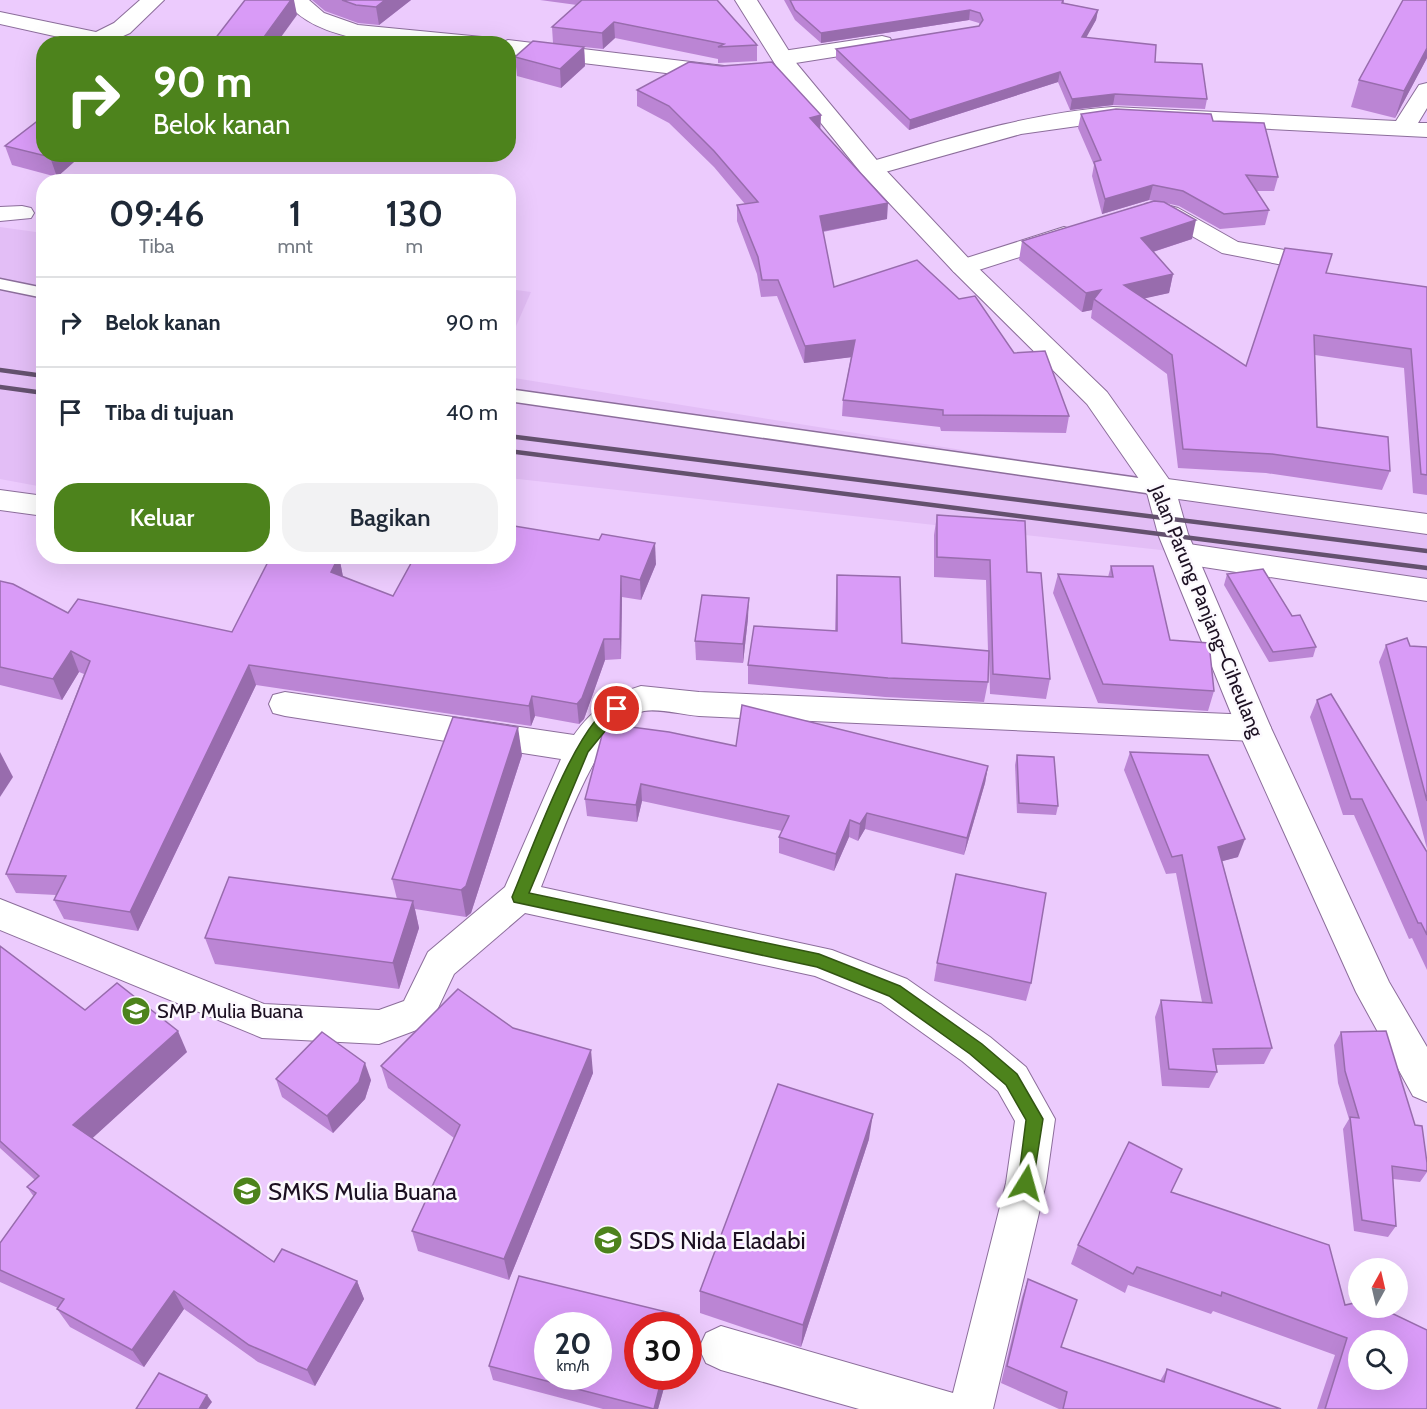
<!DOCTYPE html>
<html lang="id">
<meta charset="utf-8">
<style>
body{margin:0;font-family:Cabin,sans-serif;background:#f2f2f3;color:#1f2937;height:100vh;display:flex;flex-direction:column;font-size:22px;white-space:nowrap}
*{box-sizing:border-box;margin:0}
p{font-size:20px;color:#747a83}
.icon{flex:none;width:33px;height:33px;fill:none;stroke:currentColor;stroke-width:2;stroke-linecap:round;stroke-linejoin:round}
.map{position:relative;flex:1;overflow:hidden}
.sheet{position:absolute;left:36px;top:174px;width:480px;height:390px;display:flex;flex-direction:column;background:#fff;border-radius:24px;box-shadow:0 6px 24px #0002}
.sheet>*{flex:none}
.top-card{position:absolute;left:36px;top:36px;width:480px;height:126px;border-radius:24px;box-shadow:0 6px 24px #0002;background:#4d831c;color:#fff;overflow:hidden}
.needle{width:39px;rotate:8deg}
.fabs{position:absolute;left:1348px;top:1258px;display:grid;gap:12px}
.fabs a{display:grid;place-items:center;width:60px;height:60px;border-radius:50%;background:#fff;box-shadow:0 6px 24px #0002;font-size:30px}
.speed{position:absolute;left:534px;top:1312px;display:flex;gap:12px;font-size:30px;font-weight:700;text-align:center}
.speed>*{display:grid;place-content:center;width:78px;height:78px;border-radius:50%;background:#fff;box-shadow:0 6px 24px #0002;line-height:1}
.speed small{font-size:15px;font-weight:400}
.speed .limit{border:9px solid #d22;background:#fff;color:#111}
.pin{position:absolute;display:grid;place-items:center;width:51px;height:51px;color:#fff;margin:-26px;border:3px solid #fff;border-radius:50%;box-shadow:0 2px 6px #0007}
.me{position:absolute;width:66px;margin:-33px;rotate:8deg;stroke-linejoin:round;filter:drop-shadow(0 0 4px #0008)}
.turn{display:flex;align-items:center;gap:21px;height:126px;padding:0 18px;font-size:27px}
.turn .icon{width:78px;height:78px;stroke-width:2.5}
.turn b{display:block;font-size:42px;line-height:51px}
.eta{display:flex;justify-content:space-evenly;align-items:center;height:102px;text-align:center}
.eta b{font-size:36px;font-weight:600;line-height:42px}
.button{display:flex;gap:12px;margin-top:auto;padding:12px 18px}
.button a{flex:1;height:69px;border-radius:24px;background:#4d831c;color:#fff;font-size:24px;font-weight:600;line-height:69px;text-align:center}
.button a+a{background:#f2f2f3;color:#1f2937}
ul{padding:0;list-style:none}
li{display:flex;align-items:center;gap:18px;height:90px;padding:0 18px;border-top:2px solid #e0e1e3}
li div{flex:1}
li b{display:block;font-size:22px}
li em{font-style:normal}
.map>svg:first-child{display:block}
.built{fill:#e3bef6}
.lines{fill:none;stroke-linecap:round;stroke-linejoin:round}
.service-casing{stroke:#8c6e9b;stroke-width:3}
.minor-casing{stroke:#8c6e9b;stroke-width:2}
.tertiary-casing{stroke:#8c6e9b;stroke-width:2}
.service{fill:#fff;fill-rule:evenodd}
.minor{fill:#fff;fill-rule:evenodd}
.tertiary{fill:#fff;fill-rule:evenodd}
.rail{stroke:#64516e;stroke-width:4.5}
.wall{fill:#bb85d4}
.shaded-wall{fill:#986cad}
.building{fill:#d99bf7;stroke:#986cad;stroke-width:1.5;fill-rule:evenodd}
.route{fill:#4d831c;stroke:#325512;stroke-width:1.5}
.labels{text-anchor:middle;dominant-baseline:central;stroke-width:5;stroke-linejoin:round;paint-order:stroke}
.street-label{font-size:20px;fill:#1c1022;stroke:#fcf9fe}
.poi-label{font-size:20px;fill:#1c1022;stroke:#fcf9fe;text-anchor:start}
.near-poi-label{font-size:24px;fill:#1c1022;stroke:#fcf9fe;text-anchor:start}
</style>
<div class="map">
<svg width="1427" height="1409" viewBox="0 0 1427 1409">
<rect width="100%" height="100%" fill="#eccbfd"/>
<g class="built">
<polygon points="0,227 43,233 43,487 0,479"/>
<polygon points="509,289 531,292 509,342 508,289"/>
<polygon points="508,377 1067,467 1427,513 1427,587 1179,552 509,478"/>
</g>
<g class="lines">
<g class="service-casing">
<g id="service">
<polygon points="0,279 44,288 44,298 0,289"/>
<polygon points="508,389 1160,481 1167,483 1170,488 1167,493 1160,495 508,401"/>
</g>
</g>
<g class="minor-casing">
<g id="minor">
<polygon points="140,0 164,0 130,33 121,37 131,39 134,44 90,44 0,24 0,12 96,32 114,23"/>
<path d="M285 0H309L324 13 358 25 482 37 490 39 493 44C435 44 322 53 285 0Z"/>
<polygon points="882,36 890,38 893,43 890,48 783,65 775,63 772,58 775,53 783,51"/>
<polygon points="508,40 724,66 732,68 735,73 732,78 724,80 508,54 508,44 499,44"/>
<path d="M1427 83V108L1418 123H1427V137L1113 121 1021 134 871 176 862 174 859 169 862 164C945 140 1026 113 1113 107L1396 121 1419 85Z"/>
<polygon points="1154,202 1178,208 1238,242 1314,255 1323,258 1327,263 1323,268 1314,271 1222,253 1160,218 1145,214 1142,209 1145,204"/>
<polygon points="22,206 31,208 34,213 31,218 0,221 0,207"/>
<polygon points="1064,227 1073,230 1077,235 1073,240 963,275 954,272 950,267 954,262"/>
<polygon points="1160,478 1427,514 1427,534 1150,495 1145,488 1150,481"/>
<polygon points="0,490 44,496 44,516 0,510"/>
<polygon points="1182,543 1427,579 1427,601 1171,562 1167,554 1171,546"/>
<path d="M641 686 699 692 1254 715 1266 719 1271 728 1266 737 1254 741 699 716C683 715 659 708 644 711 598 720 558 846 541 887L832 950 907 979 990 1037 1026 1067 1055 1119 1046 1183 993 1409H859L721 1370 706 1363 699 1348 706 1333 721 1326 953 1393 1006 1183 1015 1121 998 1091 962 1061 881 1003 815 976 525 913 454 974 430 1025 379 1044 262 1038 0 930V899L264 1004 379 1010 404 1001 428 952 505 887 561 759 285 716 273 713 269 704 273 695 285 692 574 735C593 709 611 695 641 686Z"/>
</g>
</g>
<g class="tertiary-casing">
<polygon id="tertiary" points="735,0 757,0 797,64 880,164 972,262 1107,392 1175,488 1188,534 1271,728 1389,982 1427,1047 1427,1102 1413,1096 1356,992 1237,728 1158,534 1146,489 1087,404 954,272 862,174 780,72"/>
</g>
<use href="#service" class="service"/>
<use href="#minor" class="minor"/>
<use href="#tertiary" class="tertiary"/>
<g class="rail">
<polyline points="0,370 44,376"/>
<polyline points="0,387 44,393"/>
<polyline points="508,436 1427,551"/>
<polyline points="508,451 1427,568"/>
</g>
</g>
<g class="wall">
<polygon points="312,0 411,0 379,25 358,23 325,11"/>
<polygon points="540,0 717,0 757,45 757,61 718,63 718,59 615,38 603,49 584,47 585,66 561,88 517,76 515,57 553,43 552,27 577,5"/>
<polygon points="784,0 1064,0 1064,3 1098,10 1096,20 1086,37 1155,62 1207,99 1205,109 1113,105 1070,110 1058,82 909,130 836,59 836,49 979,26 980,25 979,23 969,20 821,43 795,20"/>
<polygon points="1427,58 1395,118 1351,107 1359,80"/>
<polygon points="637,90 821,115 820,129 887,219 823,232 834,287 1014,353 1069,416 1066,433 941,431 940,427 842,416 843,400 851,357 804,363 777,296 761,297 757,274 737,221 737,205 745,204 714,167 669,123 637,106"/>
<polygon points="1081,114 1213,121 1278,177 1274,191 1256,191 1269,210 1265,225 1220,229 1179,206 1166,203 1192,239 1153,252 1173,274 1169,293 1144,298 1246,366 1326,273 1427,287 1427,495 1413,493 1404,368 1315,355 1317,427 1390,471 1382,490 1266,473 1178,468 1167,374 1091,318 1092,310 1082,312 1019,260 1022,241 1154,201 1149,200 1102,214 1092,176 1094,165 1078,128"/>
<polygon points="5,146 44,154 83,154 57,177 12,165"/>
<polygon points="937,515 1027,572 1050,679 1046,699 990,694 989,656 988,682 984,702 885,697 748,684 748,665 835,631 836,594 837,575 902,643 988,651 986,580 934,577 934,535"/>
<polygon points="339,556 343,577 393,596 656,564 641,600 622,597 621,659 605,660 584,719 579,724 535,716 531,726 256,685 138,931 64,919 54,900 56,895 16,893 6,874 84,674 79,672 62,700 0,685 0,581 68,613 232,632"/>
<polygon points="1111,566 1170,640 1214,691 1208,711 1098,703 1053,593 1058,574 1108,577"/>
<polygon points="1227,574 1316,647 1313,657 1269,662 1224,585"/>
<polygon points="748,618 743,663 696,660 695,641"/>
<polygon points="1386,645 1427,647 1427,849 1379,662"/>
<polygon points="1317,700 1427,852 1427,970 1412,938 1409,939 1354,815 1343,815 1310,717"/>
<polygon points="736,746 988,766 985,783 964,855 865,829 858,841 849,837 834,871 779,853 779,837 782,831 642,801 637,822 587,816 585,799"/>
<polygon points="1130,752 1238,857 1222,861 1272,1048 1264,1064 1216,1065 1217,1072 1209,1088 1162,1086 1155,1017 1161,1000 1202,1002 1176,873 1166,874 1124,770"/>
<polygon points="522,755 471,913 466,917 415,909 419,928 399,989 215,964 205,938 397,899 392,879"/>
<polygon points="1017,755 1058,806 1056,815 1017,813 1015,765"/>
<polygon points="0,946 85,1010 187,1052 92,1138 274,1262 357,1281 364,1299 315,1386 258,1362 184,1309 144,1367 70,1327 57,1309 58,1308 0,1282 0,1243 34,1197 27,1187 35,1180 0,1148"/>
<polygon points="937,963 1031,983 1026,1001 934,981"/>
<polygon points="513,1028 593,1073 509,1280 418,1251 412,1231 454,1138 388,1088 381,1066"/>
<polygon points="1341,1032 1427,1163 1427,1172 1420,1182 1393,1179 1396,1226 1388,1237 1354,1231 1343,1129 1349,1119 1338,1083 1334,1045"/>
<polygon points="276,1079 371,1080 365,1099 333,1133 282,1097"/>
<polygon points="869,1139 801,1347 700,1313 700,1291"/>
<polygon points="1172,1192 1345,1305 1427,1409 1317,1409 1335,1355 1213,1311 1211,1314 1128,1285 1125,1293 1071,1264 1078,1245"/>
<polygon points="1028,1279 1061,1347 1160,1381 1167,1369 1281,1409 1059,1409 1001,1383 1022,1297"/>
<polygon points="489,1366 638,1377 667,1377 658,1409 603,1409 493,1380"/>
</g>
<g class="shaded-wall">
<polygon points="291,0 294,0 297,15 276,44 259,44"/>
<polygon points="385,0 411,0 379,25 376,7"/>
<polygon points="970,10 969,20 821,43 821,33"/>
<polygon points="1098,10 1096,20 1081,47 1082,37"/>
<polygon points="614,22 615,38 603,49 602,33"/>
<polygon points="584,47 585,66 561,88 560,69"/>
<polygon points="1427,48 1427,58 1395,118 1404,91"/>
<polygon points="1060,72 1058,82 909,130 910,120"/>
<polygon points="1115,94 1113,105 1070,110 1072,99"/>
<polygon points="821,115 820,132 810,118"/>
<polygon points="54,154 83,154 57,177 50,157"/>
<polygon points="1153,185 1149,200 1102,214 1105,199"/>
<polygon points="888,203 887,219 819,232 820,216"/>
<polygon points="1196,220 1192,239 1137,257 1141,238"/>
<polygon points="1173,274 1169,293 1120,304 1124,285"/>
<polygon points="1101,290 1094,299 1092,310 1082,312 1086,293"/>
<polygon points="855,340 853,357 804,363 805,346"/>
<polygon points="509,486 511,507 508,515"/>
<polygon points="655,543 656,564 641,600 640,580"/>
<polygon points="339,556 343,577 331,572"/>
<polygon points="621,576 622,597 621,659 620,639"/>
<polygon points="749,598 748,618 743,663 743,644"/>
<polygon points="604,639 605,660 584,719 579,724 577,704"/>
<polygon points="71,651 79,672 62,700 53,679"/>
<polygon points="249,665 256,685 138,931 130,912"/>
<polygon points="532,696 535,716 531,726 529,706"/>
<polygon points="518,727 522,755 471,913 466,917 461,890"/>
<polygon points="0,752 13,777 0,797"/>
<polygon points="988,766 985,783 964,855 967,838"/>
<polygon points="641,784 642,801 637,822 636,805"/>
<polygon points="867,813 865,829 858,841 860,824"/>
<polygon points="850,820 849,837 834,871 836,854"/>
<polygon points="1245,839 1238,857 1212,864 1218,847"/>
<polygon points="413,901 419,928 399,989 393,963"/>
<polygon points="178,1031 187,1052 85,1145 73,1125"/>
<polygon points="591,1050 593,1073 509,1280 504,1259"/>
<polygon points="365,1063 371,1080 365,1099 333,1133 327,1116"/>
<polygon points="873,1114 869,1139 801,1347 803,1325"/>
<polygon points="357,1281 364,1299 315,1386 307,1370"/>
<polygon points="174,1291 184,1309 144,1367 132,1350"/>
<polygon points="679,1315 679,1326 676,1326"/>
<polygon points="662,1377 667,1377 658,1409 654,1409"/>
<polygon points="207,1395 212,1402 207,1409 199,1409"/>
</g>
<g class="building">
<polygon points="245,0 291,0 259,44 211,44"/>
<polygon points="342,0 385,0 376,7 356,5"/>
<polygon points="582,0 717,0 757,45 718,47 724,44 614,22 602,33 552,27"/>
<polygon points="790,0 1063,0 1062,3 1098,10 1082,37 1156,45 1155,62 1202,64 1207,99 1115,94 1072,99 1060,72 910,120 836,49 979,26 983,20 980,13 970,10 821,33 795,10"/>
<polygon points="1403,0 1427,0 1427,48 1404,91 1359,80"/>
<polygon points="533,41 584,47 560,69 515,57"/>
<polygon points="689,62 722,66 772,62 821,115 810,118 888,203 820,216 834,287 917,260 959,299 975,296 1014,353 1045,351 1069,416 943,415 943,410 843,400 855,340 805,346 778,280 762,280 758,257 737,205 758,202 714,151 669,106 637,90"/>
<polygon points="1116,109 1211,114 1213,121 1264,123 1278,177 1246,175 1269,210 1224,214 1183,191 1153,185 1105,199 1094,162 1101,160 1081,114"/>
<polygon points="44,116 44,154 54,154 50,157 5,146"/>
<polygon points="1154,201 1164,202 1196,220 1141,238 1173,274 1124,285 1246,366 1285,248 1332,254 1326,273 1427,287 1427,475 1421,474 1411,349 1314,335 1317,427 1388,437 1390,471 1272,454 1183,449 1172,355 1094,299 1101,290 1086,293 1022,241"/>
<polygon points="937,515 1025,521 1027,572 1041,573 1050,679 993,674 990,560 937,557"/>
<polygon points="508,525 599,540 602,534 655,543 640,580 621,576 620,639 604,639 582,698 577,704 532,696 529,706 249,665 130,912 54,900 66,876 6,874 90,661 71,651 53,679 0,667 0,581 13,584 68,613 78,599 232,632 271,556 339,556 331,572 393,596 415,556 508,556"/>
<polygon points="1111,566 1153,566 1170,640 1209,643 1214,691 1103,684 1058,574 1113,577"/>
<polygon points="1263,569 1292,616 1300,615 1316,647 1273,652 1227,574"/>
<polygon points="837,575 900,577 902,643 989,651 988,682 888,678 748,665 754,626 837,631"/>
<polygon points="702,595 749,598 743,644 695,641"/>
<polygon points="1407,638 1410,646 1427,647 1427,801 1386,645"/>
<polygon points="1331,694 1427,852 1427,935 1421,923 1418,923 1362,799 1351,799 1317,700"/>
<polygon points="742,705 988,766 967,838 867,813 860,824 850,820 836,854 779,837 789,816 641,784 636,805 585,799 602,735 609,724 669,732 736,746"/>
<polygon points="453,717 518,727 466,886 461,890 392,879"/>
<polygon points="1130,752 1208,755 1245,839 1218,847 1272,1048 1213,1049 1217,1072 1169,1069 1161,1000 1212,1003 1182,855 1172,857"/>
<polygon points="1017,755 1054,757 1058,806 1019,803"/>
<polygon points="956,874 1046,893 1031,983 937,963"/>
<polygon points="229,877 413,901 393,963 205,938"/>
<polygon points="0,946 85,1010 117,983 178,1031 73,1125 274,1262 282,1249 357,1281 307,1370 249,1345 174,1291 132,1350 57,1309 64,1299 0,1270 0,1243 36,1193 27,1187 39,1176 0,1141"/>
<polygon points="458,989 513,1028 591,1050 504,1259 412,1231 460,1125 381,1066"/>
<polygon points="1386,1031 1415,1125 1422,1126 1427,1163 1427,1171 1392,1166 1396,1226 1362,1220 1350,1117 1359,1118 1345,1071 1341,1032"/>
<polygon points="322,1032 365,1063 359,1082 327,1116 276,1079"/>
<polygon points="778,1084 873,1114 803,1325 700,1291"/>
<path d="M1129 1142 1182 1169 1171 1192 1329 1245 1345 1305 1359 1302V1308H1381L1427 1330V1409H1325L1347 1338 1222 1292 1221 1296 1137 1267 1133 1274 1078 1245ZM1359 1341H1398V1380H1359Z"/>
<path d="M519 1276 679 1315 676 1326H638V1377H662L654 1409 489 1366ZM548 1326H598V1377H548Z"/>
<polygon points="1028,1279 1077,1300 1061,1347 1164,1382 1167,1369 1281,1409 1063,1409 1067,1392 1007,1366"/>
<polygon points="159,1373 207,1395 199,1409 136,1409"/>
</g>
<path class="route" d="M617 703 623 709 588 752 529 893 819 954 900 986 982 1044 1017 1074 1043 1119 1032 1189 1026 1191 1020 1189 1018 1183 1026 1120 1006 1085 970 1054 889 996 817 967 514 902 512 897C529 858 578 715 617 703Z"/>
<defs>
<g id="school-disc" transform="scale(1.5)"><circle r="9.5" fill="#4d831c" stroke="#fcf9fe"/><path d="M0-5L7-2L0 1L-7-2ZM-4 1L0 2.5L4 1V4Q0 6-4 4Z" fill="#fff"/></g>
</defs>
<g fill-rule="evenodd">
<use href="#school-disc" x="136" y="1011"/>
<use href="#school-disc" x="247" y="1191"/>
<use href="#school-disc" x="608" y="1240"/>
</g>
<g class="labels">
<g class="street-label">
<text transform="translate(1207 611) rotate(68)">Jalan Parung Panjang–Ciheulang</text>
</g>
<g class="poi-label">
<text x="157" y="1011">SMP Mulia Buana</text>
</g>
<g class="near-poi-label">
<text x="268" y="1191">SMKS Mulia Buana</text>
<text x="629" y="1240">SDS Nida Eladabi</text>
</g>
</g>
</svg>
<div class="fabs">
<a><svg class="needle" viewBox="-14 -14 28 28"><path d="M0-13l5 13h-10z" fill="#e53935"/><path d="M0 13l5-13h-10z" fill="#747a83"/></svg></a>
<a><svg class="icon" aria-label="search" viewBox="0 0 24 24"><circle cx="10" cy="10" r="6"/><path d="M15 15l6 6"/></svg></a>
</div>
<div class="speed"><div>20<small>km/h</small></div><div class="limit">30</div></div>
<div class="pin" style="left:617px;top:709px;background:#d93025"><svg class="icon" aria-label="arrive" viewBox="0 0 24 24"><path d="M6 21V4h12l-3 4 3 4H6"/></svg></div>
<svg class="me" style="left:1026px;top:1183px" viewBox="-20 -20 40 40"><path d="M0-17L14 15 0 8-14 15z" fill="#4d831c" stroke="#fff" stroke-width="4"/></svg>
<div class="top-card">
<div class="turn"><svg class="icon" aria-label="right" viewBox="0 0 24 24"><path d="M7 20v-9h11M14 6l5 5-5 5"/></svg><div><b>90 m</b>Belok kanan</div></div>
</div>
<section class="sheet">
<div class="eta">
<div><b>09:46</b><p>Tiba</p></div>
<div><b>1</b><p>mnt</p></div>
<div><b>130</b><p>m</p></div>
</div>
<ul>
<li><svg class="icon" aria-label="right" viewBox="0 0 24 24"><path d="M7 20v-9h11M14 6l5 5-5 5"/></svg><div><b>Belok kanan</b></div><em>90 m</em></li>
<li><svg class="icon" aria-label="arrive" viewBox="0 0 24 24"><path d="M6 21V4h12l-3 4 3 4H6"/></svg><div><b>Tiba di tujuan</b></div><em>40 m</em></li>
</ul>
<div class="button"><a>Keluar</a><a>Bagikan</a></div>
</section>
</div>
